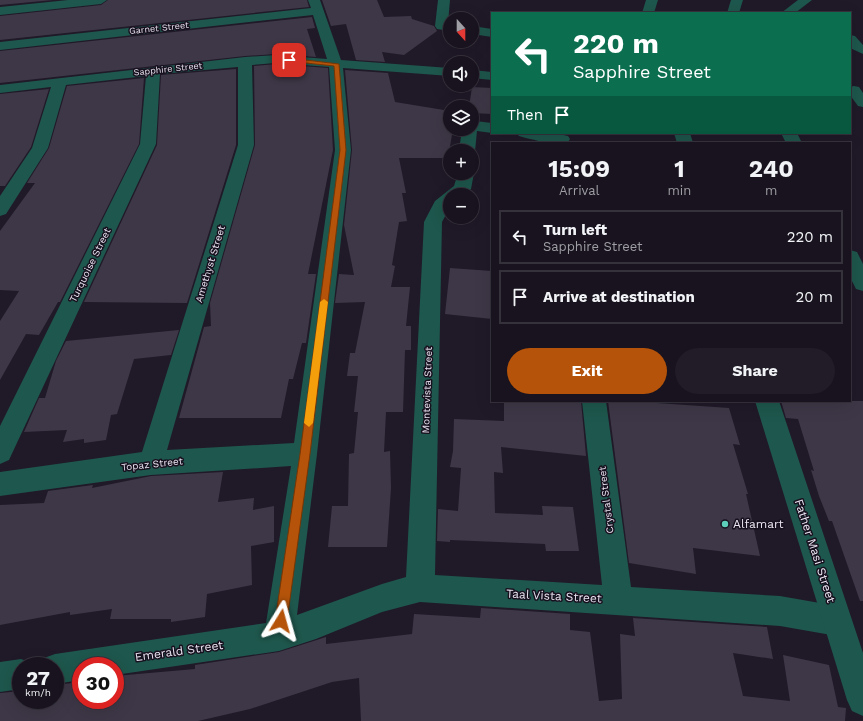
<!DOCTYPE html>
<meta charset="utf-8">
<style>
body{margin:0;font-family:"Work Sans",sans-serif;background:#211c27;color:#f1f3f6;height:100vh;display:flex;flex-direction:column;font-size:15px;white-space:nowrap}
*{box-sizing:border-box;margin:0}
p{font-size:13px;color:#9f9ea4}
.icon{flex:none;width:22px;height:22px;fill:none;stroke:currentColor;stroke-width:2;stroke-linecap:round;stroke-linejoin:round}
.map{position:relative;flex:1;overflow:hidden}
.details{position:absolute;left:491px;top:142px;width:360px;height:260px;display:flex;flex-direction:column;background:#18131e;border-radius:0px;box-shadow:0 4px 16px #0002,0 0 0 1px #36323c}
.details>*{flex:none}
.banner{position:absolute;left:491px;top:12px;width:360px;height:122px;border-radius:0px;box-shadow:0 4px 16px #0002,0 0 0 1px #36323c;background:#0b6e4f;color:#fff;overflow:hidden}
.needle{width:26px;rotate:159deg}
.fabs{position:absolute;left:443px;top:12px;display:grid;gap:8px}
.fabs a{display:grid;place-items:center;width:36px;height:36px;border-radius:50%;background:#18131e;box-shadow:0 4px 16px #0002,0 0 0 1px #36323c;font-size:20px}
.speed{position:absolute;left:12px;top:657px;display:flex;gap:8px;font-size:20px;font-weight:700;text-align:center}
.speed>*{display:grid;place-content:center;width:52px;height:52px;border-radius:50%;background:#18131e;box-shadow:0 4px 16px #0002,0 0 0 1px #36323c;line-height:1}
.speed small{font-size:10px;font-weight:400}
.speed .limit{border:6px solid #d22;background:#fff;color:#111}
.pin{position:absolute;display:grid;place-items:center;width:34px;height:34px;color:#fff;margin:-17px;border-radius:8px;box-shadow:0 2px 6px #0006}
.me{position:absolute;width:44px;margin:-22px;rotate:8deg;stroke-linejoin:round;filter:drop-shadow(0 0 3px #0008)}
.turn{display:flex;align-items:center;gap:14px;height:84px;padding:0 16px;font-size:18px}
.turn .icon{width:52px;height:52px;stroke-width:2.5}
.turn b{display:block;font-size:28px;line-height:34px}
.then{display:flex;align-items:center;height:38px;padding:0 16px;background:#0003;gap:8px;font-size:15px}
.eta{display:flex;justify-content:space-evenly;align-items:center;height:68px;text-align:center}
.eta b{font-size:24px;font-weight:700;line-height:28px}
.action{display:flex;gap:8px;margin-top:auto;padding:8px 16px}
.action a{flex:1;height:46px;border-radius:24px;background:#b45309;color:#fff;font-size:16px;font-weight:700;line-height:46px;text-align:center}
.action a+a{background:#211c27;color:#f1f3f6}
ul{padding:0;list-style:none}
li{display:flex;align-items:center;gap:12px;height:54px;margin:0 8px 6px;padding:0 8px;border:2px solid #36323c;border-radius:0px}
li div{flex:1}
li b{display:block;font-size:15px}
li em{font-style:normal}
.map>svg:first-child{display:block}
.building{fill:#3e3747}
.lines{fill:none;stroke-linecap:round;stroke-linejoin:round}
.minor{fill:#1e574d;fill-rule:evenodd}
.tertiary{fill:#1e574d;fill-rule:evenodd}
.route{fill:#b45309;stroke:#753606}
.slow{fill:#f59e0b}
.poi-dot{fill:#5dceb9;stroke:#17101f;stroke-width:1.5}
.labels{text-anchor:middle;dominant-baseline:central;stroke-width:3;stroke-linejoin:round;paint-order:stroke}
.far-street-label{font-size:9px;fill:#eae5f0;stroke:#17101f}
.street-label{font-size:10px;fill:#eae5f0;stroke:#17101f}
.near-poi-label{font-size:12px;fill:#eae5f0;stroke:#17101f;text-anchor:start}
.near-street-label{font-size:12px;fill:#eae5f0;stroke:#17101f}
</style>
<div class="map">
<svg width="863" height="721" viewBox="0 0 863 721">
<rect width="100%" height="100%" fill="#201928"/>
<g class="building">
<polygon points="0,0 53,0 0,5"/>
<polygon points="108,0 307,0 309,7 0,40 0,16 101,5"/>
<polygon points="322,0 377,0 384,17 411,16 412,19 434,26 437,31 404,55 382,52 385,62 356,60 346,24 331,26"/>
<polygon points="312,17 315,28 307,29 316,57 276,54 245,56 0,83 0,51"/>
<polygon points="276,64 328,68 333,150 308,274 316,274 306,343 302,343 293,379 289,379 281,418 179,418 204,327 211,326 210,303 255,145 254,66"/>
<polygon points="236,69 236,145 187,303 84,302 157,145 161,75"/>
<polygon points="345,70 388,73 395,102 450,111 450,129 453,129 448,158 399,158 406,193 402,193 407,221 399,222 392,265 395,266 391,287 410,287 406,326 411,326 411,350 405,350 403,412 386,412 384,452 390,451 391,488 387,547 328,547 332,506 348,506 349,454 354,453 358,412 354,412 358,376 347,376 350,353 355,353 365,302 335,303 339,274 354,275 344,225 352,150"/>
<polygon points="144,78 139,144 60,302 58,302 39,335 26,334 0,380 0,321 19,291 0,290 0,231 35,183 27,183 49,148 67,86"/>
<polygon points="472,87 492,88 492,114 472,113 472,107 469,107"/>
<polygon points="49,89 31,147 5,186 0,186 0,94"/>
<polygon points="450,268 492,271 492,319 445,314"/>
<polygon points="179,330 171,355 134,359 117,414 111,415 106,440 84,443 84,439 63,442 67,430 24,432 39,398 45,398 56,361 66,341"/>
<polygon points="504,401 581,401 586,456 501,447 503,473 494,472 495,513 543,515 542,506 573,507 579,551 546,551 545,544 450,540 450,542 437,541 438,509 458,511 461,468 450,467 453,451 454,419 504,421"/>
<polygon points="608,401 657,401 657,403 729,408 740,445 733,444 748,494 746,494 760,556 693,548 696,574 629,563"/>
<polygon points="781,401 863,401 863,601 860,601 832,521 829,521 819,496 811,470 814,471 798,419 786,418"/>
<polygon points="223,472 218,502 254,498 253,510 274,506 274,542 251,546 252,585 207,594 205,617 171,622 171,619 110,619 112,609 70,615 70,612 0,625 0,505 44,503 48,491 93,485 92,488 151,476"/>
<polygon points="481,608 570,614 570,630 590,632 599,701 622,699 620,634 635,636 633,618 767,627 773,659 733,653 743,696 790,701 783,655 829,665 838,707 846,708 845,721 361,721 359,678 332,682 250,709 198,721 0,721 0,693 21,691 21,700 55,700 55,685 81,682 81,700 115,700 115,676 195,669 195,665 279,652 326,637 326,644 412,634 414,614 480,618"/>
</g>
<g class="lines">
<g class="minor">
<polygon points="68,0 107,0 101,4 0,15 0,7"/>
<path d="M308 0H320L341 60 450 68V76L343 68 351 150 317 454 297 615 382 584 406 577 424 222 435 201 454 186 458 173H472V169L474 173 471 189 465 195H450V207L442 222 435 575 602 585 582 401H606L631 587 780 596 837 606 847 611 852 621 847 631 837 636 780 626 420 602 382 612 316 639 279 651 115 675V666H81V680L55 684V666H41L44 658 55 654 266 623 291 466 151 475 0 496V472L142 452 238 145V67L160 74 156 144 9 460 0 464V426L140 144 146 76 66 85 48 148 6 214 0 216V196L32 148 51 87 0 93V85L245 57 276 55 327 59 313 15 0 50V42L311 8ZM276 63 329 67 335 150 294 443 167 450 254 145 252 65Z"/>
<polygon points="438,0 450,0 448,23 450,23 450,31 437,29 435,26"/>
<polygon points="731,0 743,0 739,13 727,13"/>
<polygon points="798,0 812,0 795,13 781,13"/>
<polygon points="472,26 492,29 492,37 472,34"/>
<polygon points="850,35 855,36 863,45 863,54 850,48"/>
<polygon points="472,70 492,72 492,80 472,78"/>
<polygon points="854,86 859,87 863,93 863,107 858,106 850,95 850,87"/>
<polygon points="475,121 492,123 492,133 477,131 475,151 473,154 472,151 459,151 462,129 472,129 472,122"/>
<path d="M516 133H554L568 136 570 139 568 142C553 145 533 140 519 136Z"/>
<polygon points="781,133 797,133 802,143 786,143"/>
<polygon points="850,250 857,252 863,264 863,291 856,289 850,277"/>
<polygon points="21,659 32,663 33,666 21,666 21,689 0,692 0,662"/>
</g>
<g class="tertiary">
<polygon points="646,0 658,0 654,13 642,13"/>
<polygon points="674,133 690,133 693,143 677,143"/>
<polygon points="755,401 779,401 863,653 863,716 852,711 847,700"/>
</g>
</g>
<polygon class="route" points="289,58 339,64 346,150 310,454 287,621 285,625 281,627 277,625 275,621 300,454 340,150 334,66 287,61"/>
<polygon class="slow" points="324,299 328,302 313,423 309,427 304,423 320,302"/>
<circle class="poi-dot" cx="725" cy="524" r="4"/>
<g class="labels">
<g class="far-street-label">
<text transform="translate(159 28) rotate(-6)">Garnet Street</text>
<text transform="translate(168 69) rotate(-6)">Sapphire Street</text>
</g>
<g class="street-label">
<text transform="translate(210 264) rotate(-73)">Amethyst Street</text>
<text transform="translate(90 265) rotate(-64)">Turquoise Street</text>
<text transform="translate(427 390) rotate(-88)">Montevista Street</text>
<text transform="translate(152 464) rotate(-6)">Topaz Street</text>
<text transform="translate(606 500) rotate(-97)">Crystal Street</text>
</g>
<g class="near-poi-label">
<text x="733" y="524">Alfamart</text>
</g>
<g class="near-street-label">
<text transform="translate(815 551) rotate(72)">Father Masi Street</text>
<text transform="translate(554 596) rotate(3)">Taal Vista Street</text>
<text transform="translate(179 651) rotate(-8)">Emerald Street</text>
</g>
</g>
</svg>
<div class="fabs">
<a><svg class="needle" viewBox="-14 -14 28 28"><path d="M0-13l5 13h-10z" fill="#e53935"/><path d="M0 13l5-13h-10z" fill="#9f9ea4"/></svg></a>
<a><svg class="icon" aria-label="sound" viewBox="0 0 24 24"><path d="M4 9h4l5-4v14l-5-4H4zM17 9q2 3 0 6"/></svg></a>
<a><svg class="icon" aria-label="layers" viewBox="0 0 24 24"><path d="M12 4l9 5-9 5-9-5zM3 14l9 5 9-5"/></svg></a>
<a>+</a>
<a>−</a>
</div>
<div class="speed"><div>27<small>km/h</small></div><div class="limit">30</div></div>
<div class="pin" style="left:289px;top:60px;background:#d93025"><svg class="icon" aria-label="arrive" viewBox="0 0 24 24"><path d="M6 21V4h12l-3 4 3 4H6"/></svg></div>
<svg class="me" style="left:281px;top:621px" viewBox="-20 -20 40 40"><path d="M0-17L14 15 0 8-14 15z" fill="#b45309" stroke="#fff" stroke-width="4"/></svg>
<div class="banner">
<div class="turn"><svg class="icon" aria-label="left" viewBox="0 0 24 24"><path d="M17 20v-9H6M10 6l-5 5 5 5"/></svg><div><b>220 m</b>Sapphire Street</div></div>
<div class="then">Then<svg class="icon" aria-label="arrive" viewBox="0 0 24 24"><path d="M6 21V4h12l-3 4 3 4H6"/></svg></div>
</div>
<section class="details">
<div class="eta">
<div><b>15:09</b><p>Arrival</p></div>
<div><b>1</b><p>min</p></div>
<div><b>240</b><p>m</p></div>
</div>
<ul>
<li><svg class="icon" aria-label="left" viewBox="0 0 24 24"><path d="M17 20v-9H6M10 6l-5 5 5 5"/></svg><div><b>Turn left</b><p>Sapphire Street</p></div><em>220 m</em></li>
<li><svg class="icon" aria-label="arrive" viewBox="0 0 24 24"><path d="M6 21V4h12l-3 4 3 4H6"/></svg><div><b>Arrive at destination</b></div><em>20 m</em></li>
</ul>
<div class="action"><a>Exit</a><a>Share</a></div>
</section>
</div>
